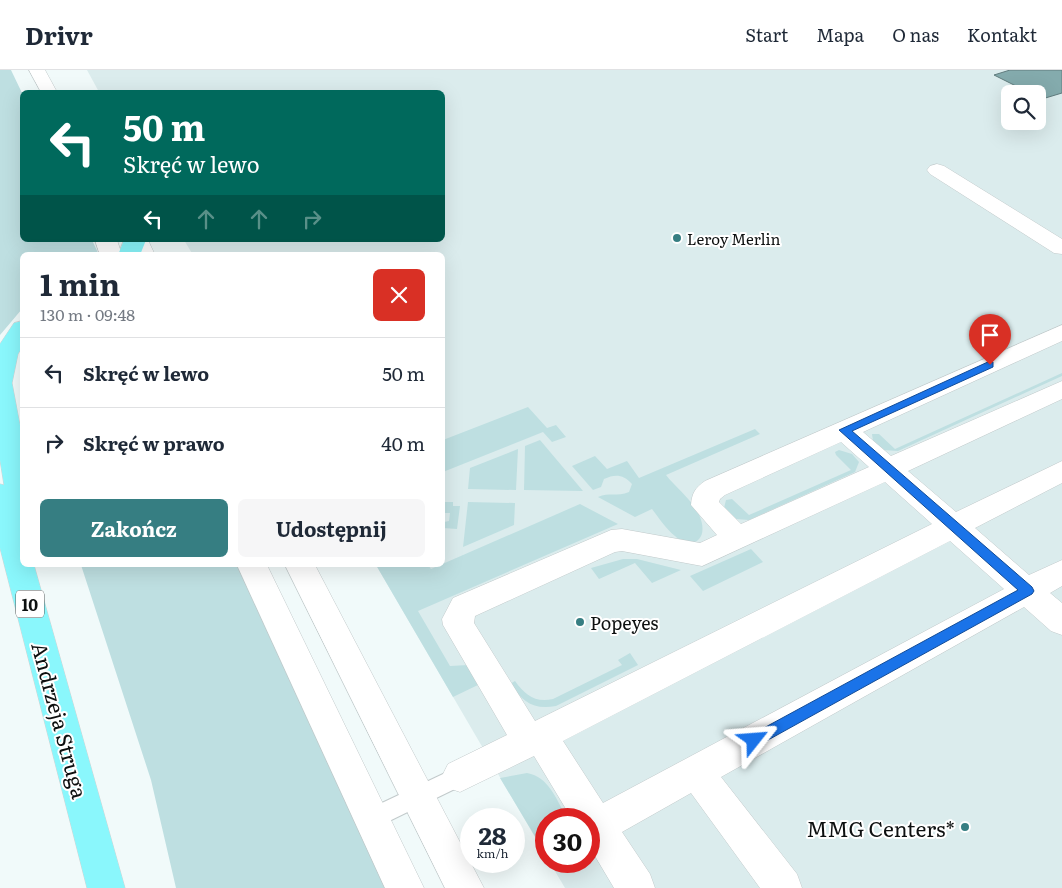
<!DOCTYPE html>
<html lang="pl">
<meta charset="utf-8">
<style>
body{margin:0;font-family:Literata,serif;background:#f6f6f7;color:#1f2937;height:100vh;display:flex;flex-direction:column;font-size:19px;white-space:nowrap}
*{box-sizing:border-box;margin:0}
p{font-size:16px;color:#747a83}
.icon{flex:none;width:28px;height:28px;fill:none;stroke:currentColor;stroke-width:2;stroke-linecap:round;stroke-linejoin:round}
.map{position:relative;flex:1;overflow:hidden}
.panel{position:absolute;left:20px;top:182px;width:425px;height:315px;display:flex;flex-direction:column;background:#fff;border-radius:8px;box-shadow:0 5px 20px #0002}
.panel>*{flex:none}
.top-card{position:absolute;left:20px;top:20px;width:425px;height:152px;border-radius:8px;box-shadow:0 5px 20px #0002;background:#00695c;color:#fff;overflow:hidden}
.fabs{position:absolute;left:1001px;top:15px;display:grid;gap:10px}
.fabs a{display:grid;place-items:center;width:45px;height:45px;border-radius:8px;background:#fff;box-shadow:0 5px 20px #0002;font-size:25px}
.speed{position:absolute;left:460px;top:738px;display:flex;gap:10px;font-size:25px;font-weight:700;text-align:center}
.speed>*{display:grid;place-content:center;width:65px;height:65px;border-radius:50%;background:#fff;box-shadow:0 5px 20px #0002;line-height:1}
.speed small{font-size:12px;font-weight:400}
.speed .limit{border:8px solid #d22;background:#fff;color:#111}
.pin{position:absolute;display:grid;place-items:center;width:42px;height:42px;color:#fff;margin:-51px -21px;border-radius:50% 50% 50% 0;rotate:-45deg;box-shadow:0 0 5px #0007}
.pin .icon{rotate:45deg}
.me{position:absolute;width:55px;margin:-28px;rotate:62deg;stroke-linejoin:round;filter:drop-shadow(0 0 4px #0008)}
.turn{display:flex;align-items:center;gap:18px;height:105px;padding:0 20px;font-size:22px}
.turn .icon{width:65px;height:65px;stroke-width:2.5}
.turn b{display:block;font-size:35px;line-height:42px}
.lanes{display:flex;align-items:center;height:48px;padding:0 20px;background:#0003;justify-content:center;gap:25px;direction:ltr}
.lanes .off{opacity:.35}
.round{display:grid;place-items:center;flex:none;width:52px;height:52px;border-radius:8px;background:#f6f6f7}
.headline{display:flex;align-items:center;justify-content:space-between;height:85px;padding:0 20px}
h1{font-size:30px;font-weight:700;line-height:38px}
.button{display:flex;gap:10px;margin-top:auto;padding:10px 20px}
.button a{flex:1;height:58px;border-radius:8px;background:#367e82;color:#fff;font-size:20px;font-weight:700;line-height:58px;text-align:center}
.button a+a{background:#f6f6f7;color:#1f2937}
ul{padding:0;list-style:none}
li{display:flex;align-items:center;gap:15px;height:70px;padding:0 20px;border-top:1px solid #e0e1e3}
li div{flex:1}
li b{display:block;font-size:19px}
li em{font-style:normal}
header{display:flex;align-items:center;gap:30px;box-sizing:border-box;height:70px;padding:0 25px;background:#fff;border-bottom:1px solid #e0e1e3}
header strong{font-size:24px}
nav{display:flex;gap:28px;margin-inline-start:auto;font-size:18px}
.map>svg:first-child{display:block}
.built{fill:#dbeced;fill-rule:evenodd}
.green{fill:#bedfe1}
.water{fill:#84abad;stroke:#607c7e}
.lines{fill:none;stroke-linecap:round;stroke-linejoin:round}
.service-casing{stroke:#c2cacb;stroke-width:2}
.minor-casing{stroke:#c2cacb;stroke-width:1}
.tertiary-casing{stroke:#c2cacb;stroke-width:1}
.primary-casing{stroke:#d3d4d4;stroke-width:1}
.service{fill:#fff;fill-rule:evenodd}
.minor{fill:#fff;fill-rule:evenodd}
.tertiary{fill:#fff;fill-rule:evenodd}
.primary{fill:#8af7fc;fill-rule:evenodd}
.route{fill:#1a73e8;stroke:#114b97}
.poi-dot{fill:#367e82;stroke:#fff;stroke-width:2}
.labels{text-anchor:middle;dominant-baseline:central;stroke-width:4;stroke-linejoin:round;paint-order:stroke}
.far-poi-label{font-size:15px;fill:#0d1010;stroke:#fff;text-anchor:start}
.shield{fill:#fff;stroke:#565858;stroke-width:1}
.shield-label{font-size:16px;font-weight:bold;fill:#0d1010}
.poi-label{font-size:18px;fill:#0d1010;stroke:#fff;text-anchor:start}
.near-street-label{font-size:21px;fill:#0d1010;stroke:#fff}
.near-poi-label{font-size:21px;fill:#0d1010;stroke:#fff;text-anchor:end}
</style>
<header>
<strong>Drivr</strong>
<nav><a>Start</a><a>Mapa</a><a>O nas</a><a>Kontakt</a></nav>
</header>
<div class="map">
<svg width="1062" height="818" viewBox="0 0 1062 818">
<rect width="100%" height="100%" fill="#f1fafa"/>
<path class="built" d="M87 0H1062V818H565L549 791H589V749H546V786L376 495H442V185H193L184 170H442V22H99ZM1010 24H1038V51H1010Z"/>
<g class="green">
<polygon points="0,0 11,0 22,23 22,170 92,170 99,185 22,185 22,239 0,265"/>
<polygon points="1062,303 1062,306 898,381 883,380 873,371 872,364 879,364 895,379"/>
<polygon points="528,337 547,358 556,355 566,367 552,372 543,362 443,402 443,370"/>
<path d="M755 359 760 364 666 405C676 418 694 431 700 447 709 470 692 481 675 466 666 459 659 448 652 439L635 447 598 427C609 422 617 427 629 422L632 414C623 404 615 404 604 409L601 417 593 420 572 396 595 386 607 399 627 391 639 408Z"/>
<polygon points="540,370 583,421 524,420 525,376"/>
<polygon points="518,379 516,420 468,419 470,398"/>
<polygon points="839,380 852,384 859,392 855,402 749,450 736,449 724,438 726,430 732,429 749,445 851,400 836,385 835,382"/>
<polygon points="443,432 453,432 453,436 460,436 457,459 443,458 444,452 449,451 450,443 443,443"/>
<polygon points="468,432 515,433 514,455 463,477"/>
<polygon points="580,434 618,454 418,541 450,596 468,595 480,614 453,627 376,495 428,495 431,499"/>
<polygon points="751,479 763,492 703,521 690,506"/>
<polygon points="623,489 637,489 681,500 652,513 635,493 599,509 591,498"/>
<polygon points="81,495 239,495 385,818 176,818 151,710"/>
<path d="M630 583 638 595 556 636C533 640 523 632 510 614L515 611C525 625 535 633 553 629L622 595 618 590Z"/>
<path d="M527 703C549 707 556 729 566 746V749H546V762L536 768 500 708Z"/>
</g>
<polygon class="water" points="1010,0 1062,0 1062,23 1042,29 1038,27 1038,24 1032,24 994,5"/>
<g class="lines">
<g class="service-casing">
<polygon id="service" points="460,696 467,699 470,706 467,713 381,755 373,758 365,755 362,748 365,741"/>
</g>
<g class="minor-casing">
<g id="minor">
<polygon points="937,94 944,96 1062,169 1062,184 1054,183 930,104 927,100 930,96"/>
<polygon points="95,170 117,170 122,185 100,185"/>
<polygon points="126,170 148,170 155,185 133,185"/>
<path d="M1062 255V271L863 362 891 386 1062 311V329L908 401 956 442 1062 391V413L975 458 1029 505 1062 490V516L1050 523 1062 533V565L1051 561 1024 537 721 707 797 804 802 818H760L691 723 622 762 650 804 655 818H614L589 776V749H572L534 686 460 722 448 718 442 706 448 694 507 665 443 555 442 549 453 528 611 460 622 459 700 473 717 465 691 435C692 423 695 418 705 411ZM841 372 869 397 741 454 719 432 720 429 725 425ZM885 412 932 454 535 651 474 553 475 546 615 482 622 481 702 496ZM950 471 1004 519 603 733 563 671Z"/>
<polygon points="237,495 267,495 424,818 385,818"/>
<polygon points="285,495 315,495 484,818 445,818"/>
</g>
</g>
<g class="tertiary-casing">
<polygon id="tertiary" points="29,0 45,0 57,22 41,22"/>
</g>
<g class="primary-casing">
<g id="primary">
<polygon points="124,170 146,170 140,185 118,185"/>
<polygon points="22,251 22,277 18,284 12,313 22,366 22,448 21,448 22,495 34,495 125,818 87,818 0,478 0,414 4,415 0,390 0,274 14,253"/>
</g>
</g>
<use href="#service" class="service"/>
<use href="#minor" class="minor"/>
<use href="#tertiary" class="tertiary"/>
<use href="#primary" class="primary"/>
</g>
<polygon class="route" points="990,291 993,292 993,297 852,361 1032,517 1034,521 1032,524 759,675 754,677 749,675 747,670 749,666 1018,520 839,360"/>
<g class="poi-dot">
<circle cx="677" cy="168" r="5"/>
<circle cx="580" cy="552" r="5"/>
<circle cx="965" cy="757" r="5"/>
</g>
<g class="labels">
<g class="far-poi-label">
<text x="687" y="168">Leroy Merlin</text>
</g>
<rect class="shield" x="16" y="520.5" width="28" height="27" rx="4"/>
<g class="shield-label">
<text x="30" y="534">10</text>
</g>
<g class="poi-label">
<text x="590" y="552">Popeyes</text>
</g>
<g class="near-street-label">
<text transform="translate(61 650) rotate(75)">Andrzeja Struga</text>
</g>
<g class="near-poi-label">
<text x="955" y="757">MMG Centers*</text>
</g>
</g>
</svg>
<div class="fabs">
<a><svg class="icon" aria-label="search" viewBox="0 0 24 24"><circle cx="10" cy="10" r="6"/><path d="M15 15l6 6"/></svg></a>
</div>
<div class="speed"><div>28<small>km/h</small></div><div class="limit">30</div></div>
<div class="pin" style="left:990px;top:295px;background:#d93025"><svg class="icon" aria-label="arrive" viewBox="0 0 24 24"><path d="M6 21V4h12l-3 4 3 4H6"/></svg></div>
<svg class="me" style="left:754px;top:670px" viewBox="-20 -20 40 40"><path d="M0-17L14 15 0 8-14 15z" fill="#1a73e8" stroke="#fff" stroke-width="4"/></svg>
<div class="top-card">
<div class="turn"><svg class="icon" aria-label="left" viewBox="0 0 24 24"><path d="M17 20v-9H6M10 6l-5 5 5 5"/></svg><div><b>50 m</b>Skręć w lewo</div></div>
<div class="lanes"><svg class="icon" aria-label="left" viewBox="0 0 24 24"><path d="M17 20v-9H6M10 6l-5 5 5 5"/></svg><svg class="icon off" aria-label="ahead" viewBox="0 0 24 24"><path d="M12 20V5M6 11l6-6 6 6"/></svg><svg class="icon off" aria-label="ahead" viewBox="0 0 24 24"><path d="M12 20V5M6 11l6-6 6 6"/></svg><svg class="icon off" aria-label="right" viewBox="0 0 24 24"><path d="M7 20v-9h11M14 6l5 5-5 5"/></svg></div>
</div>
<section class="panel">
<div class="headline"><div><h1>1 min</h1><p>130 m · 09:48</p></div><a class="round" style="background:#d93025;color:#fff"><svg class="icon" aria-label="close" viewBox="0 0 24 24"><path d="M6 6l12 12M18 6L6 18"/></svg></a></div>
<ul>
<li><svg class="icon" aria-label="left" viewBox="0 0 24 24"><path d="M17 20v-9H6M10 6l-5 5 5 5"/></svg><div><b>Skręć w lewo</b></div><em>50 m</em></li>
<li><svg class="icon" aria-label="right" viewBox="0 0 24 24"><path d="M7 20v-9h11M14 6l5 5-5 5"/></svg><div><b>Skręć w prawo</b></div><em>40 m</em></li>
</ul>
<div class="button"><a>Zakończ</a><a>Udostępnij</a></div>
</section>
</div>
